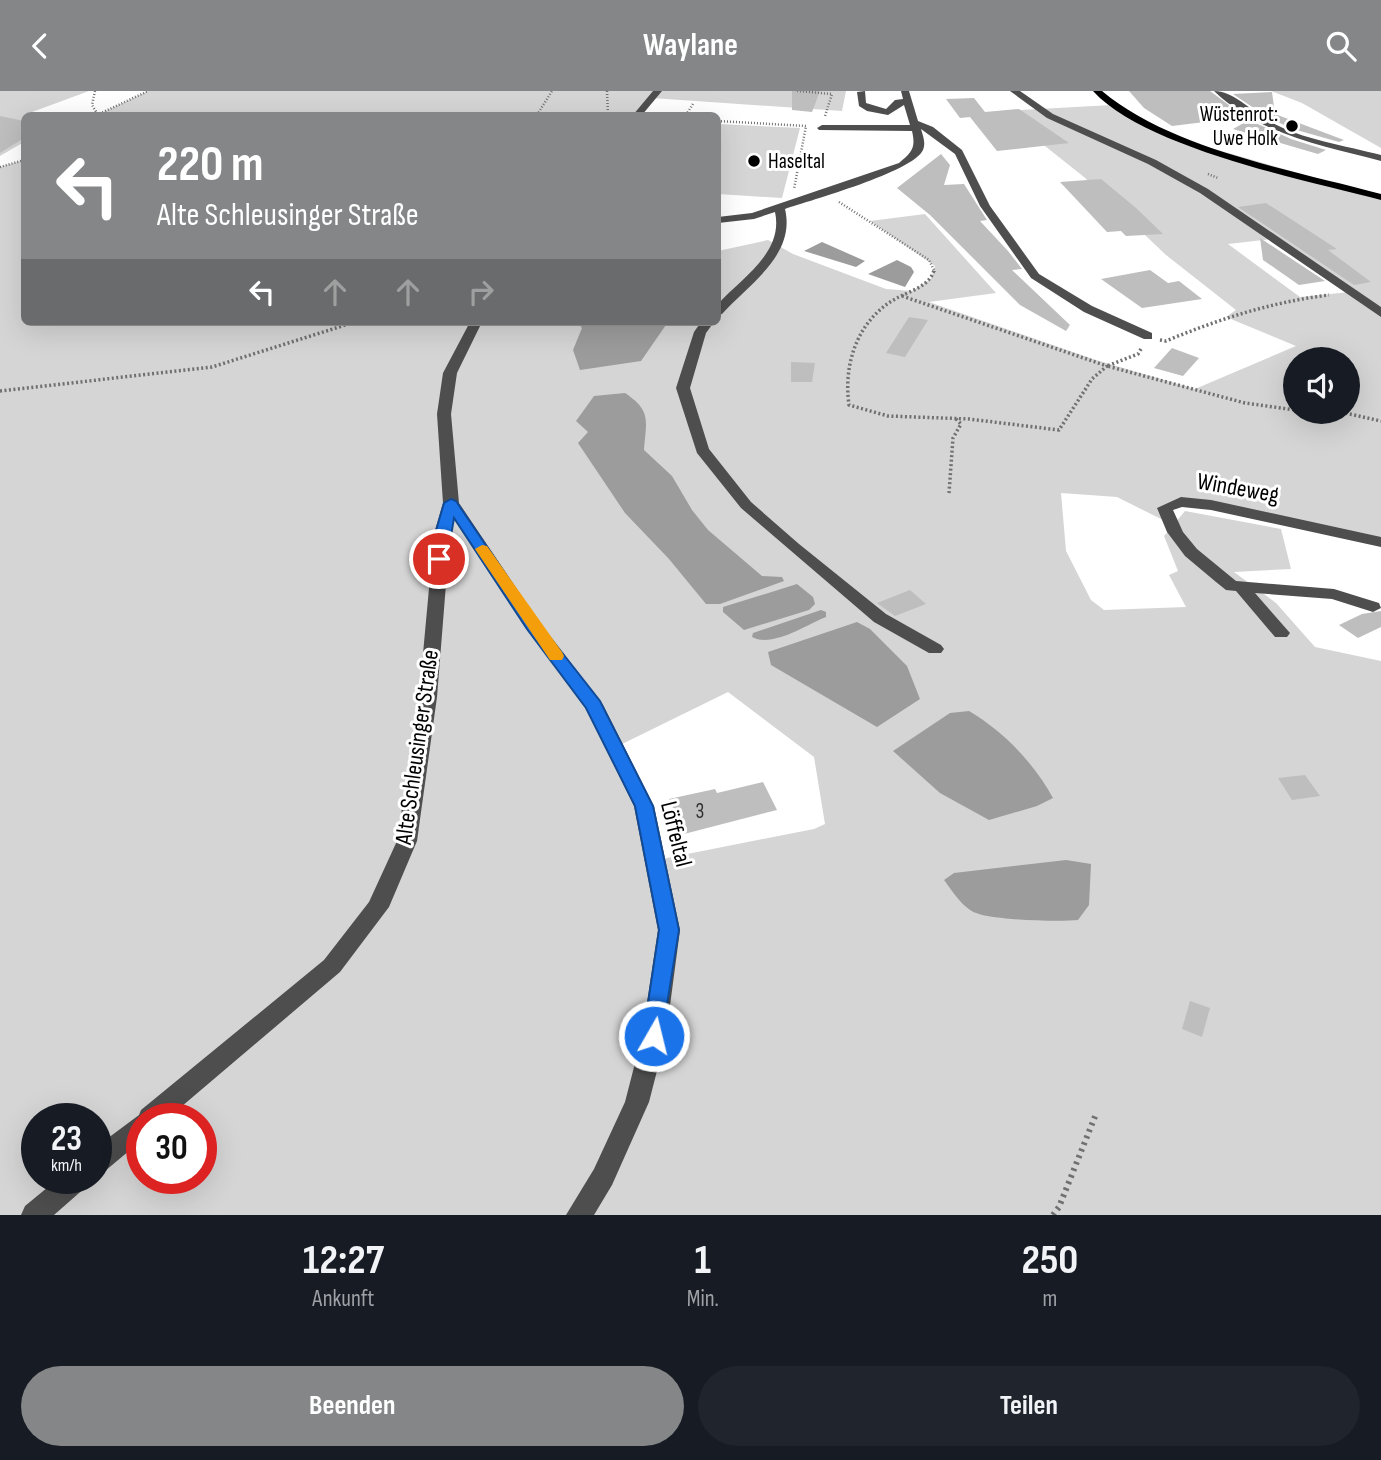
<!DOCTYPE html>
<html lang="de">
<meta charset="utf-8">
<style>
body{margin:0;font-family:"Sofia Sans Condensed",sans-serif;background:#20242c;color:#f1f3f6;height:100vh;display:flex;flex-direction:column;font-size:26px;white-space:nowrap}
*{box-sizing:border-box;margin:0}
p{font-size:23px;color:#9ea1a6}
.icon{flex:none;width:38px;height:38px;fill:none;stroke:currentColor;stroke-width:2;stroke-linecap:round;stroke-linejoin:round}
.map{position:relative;height:1124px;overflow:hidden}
.side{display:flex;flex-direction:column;background:#171b24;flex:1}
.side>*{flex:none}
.guide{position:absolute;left:21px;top:21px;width:700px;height:214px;border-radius:10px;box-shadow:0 7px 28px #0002;background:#858687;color:#fff;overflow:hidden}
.controls{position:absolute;left:1283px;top:256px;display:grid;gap:14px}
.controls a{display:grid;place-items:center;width:77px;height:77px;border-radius:50%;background:#171b24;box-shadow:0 7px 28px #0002;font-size:35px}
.speed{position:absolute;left:21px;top:1012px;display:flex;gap:14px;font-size:35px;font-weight:700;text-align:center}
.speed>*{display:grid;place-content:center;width:91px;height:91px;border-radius:50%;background:#171b24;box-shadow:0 7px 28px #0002;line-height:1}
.speed small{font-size:18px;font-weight:400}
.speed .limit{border:10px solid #d22;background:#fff;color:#111}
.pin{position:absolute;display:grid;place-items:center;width:60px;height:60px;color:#fff;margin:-30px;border:4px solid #fff;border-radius:50%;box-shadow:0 2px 7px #0007}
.me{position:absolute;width:77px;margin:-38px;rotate:8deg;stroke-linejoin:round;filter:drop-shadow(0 0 5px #0008)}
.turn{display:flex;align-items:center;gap:24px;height:147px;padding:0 21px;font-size:32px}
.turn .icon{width:91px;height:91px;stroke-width:2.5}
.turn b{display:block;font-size:49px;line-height:60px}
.lanes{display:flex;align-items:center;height:66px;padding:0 21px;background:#0003;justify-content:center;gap:35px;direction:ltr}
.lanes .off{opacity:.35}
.eta{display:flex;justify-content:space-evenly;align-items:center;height:119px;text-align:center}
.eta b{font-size:42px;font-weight:700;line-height:49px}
.primary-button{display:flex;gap:14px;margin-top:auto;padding:14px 21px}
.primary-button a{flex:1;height:80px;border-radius:42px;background:#858687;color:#fff;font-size:28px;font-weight:700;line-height:80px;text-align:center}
.primary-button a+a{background:#20242c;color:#f1f3f6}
header{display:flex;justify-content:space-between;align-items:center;height:91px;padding:0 21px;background:#858687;color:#fff;font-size:32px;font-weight:700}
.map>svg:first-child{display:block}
.green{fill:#d5d5d5;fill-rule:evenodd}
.water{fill:#9c9c9c}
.building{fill:#bebebe}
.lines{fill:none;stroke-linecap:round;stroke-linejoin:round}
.path-far2{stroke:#707070;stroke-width:2.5;stroke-dasharray:1 2;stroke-linecap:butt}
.path-far1{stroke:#707070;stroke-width:3.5;stroke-dasharray:2 2.5;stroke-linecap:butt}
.path{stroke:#707070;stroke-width:6;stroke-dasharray:2.5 4.5;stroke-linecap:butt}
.minor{fill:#4e4e4e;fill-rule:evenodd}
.major{fill:#000;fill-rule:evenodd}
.route{fill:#1a73e8;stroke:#114b97;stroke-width:2}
.slow{fill:#f59e0b}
.poi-dot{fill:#000;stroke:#fff;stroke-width:2.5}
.labels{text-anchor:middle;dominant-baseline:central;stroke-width:6;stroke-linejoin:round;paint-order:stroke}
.far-poi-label{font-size:21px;fill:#000;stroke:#fff;text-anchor:end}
.number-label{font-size:21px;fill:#303030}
.street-label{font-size:24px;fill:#000;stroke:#fff}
</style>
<header><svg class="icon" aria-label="back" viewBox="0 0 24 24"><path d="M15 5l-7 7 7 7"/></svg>Waylane<svg class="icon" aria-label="search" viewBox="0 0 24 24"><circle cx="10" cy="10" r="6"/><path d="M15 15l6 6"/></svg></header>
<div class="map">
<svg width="1381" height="1124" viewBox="0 0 1381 1124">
<rect width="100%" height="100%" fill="#fff"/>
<g class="green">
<polygon points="0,0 89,0 24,24 24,51 0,65"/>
<polygon points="148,0 654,0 634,24 97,24"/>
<polygon points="658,0 846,0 842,20 652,7"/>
<polygon points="1271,0 1381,0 1381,57 1302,12"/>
<path d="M1112 14 1128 25 1211 57 1381 106V451L1211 414 1166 417 1169 432 1117 406 1061 402 1066 460 1091 509 1104 519 1186 516 1169 484 1178 480 1164 445 1185 420 1281 438 1291 478 1234 481 1276 512 1315 556 1381 570V1124H0V76L24 69V231H718V160L768 149 793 163 886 198 912 200 931 188 935 175 870 130 925 123 996 202 929 211 1096 269 1195 298 1296 255 1226 226 1236 219 1166 164 1084 86 1001 20ZM1273 148 1350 201 1300 206 1228 153ZM1295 268H1348V320H1295ZM728 601 814 666 825 733 814 738 657 769 616 656ZM37 1027H96V1087H37ZM142 1027H201V1087H142Z"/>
<polygon points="718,33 800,37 782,107 718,103"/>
</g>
<g class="water">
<polygon points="822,151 865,170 856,176 804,160"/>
<polygon points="897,169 911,176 914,181 905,196 868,183"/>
<polygon points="577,231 668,231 641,270 580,279 573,259 582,237"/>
<path d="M625 302C652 320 646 330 644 359L672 385 692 419 708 439 762 485 782 486 784 490 720 513H706L669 468 625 422 578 352 588 341 576 330 594 305Z"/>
<polygon points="797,493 813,506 815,513 809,519 744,539 723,521 723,516"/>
<path d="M821 519 826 521V526C806 534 772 557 752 546L753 542Z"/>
<polygon points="857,531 870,538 907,575 920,608 877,636 771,574 768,561"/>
<path d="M969 620C1003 640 1034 672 1053 707L1037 715 989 729 940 702 893 660 950 622Z"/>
<path d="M1066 769 1091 773 1089 814 1078 829C1059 831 997 829 979 823 964 819 953 801 944 789L954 782Z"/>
</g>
<g class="building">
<polygon points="792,0 820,0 812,21 792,19"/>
<polygon points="1129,0 1210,0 1245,26 1172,35 1144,17"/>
<polygon points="1272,1 1275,23 1344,49 1339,51 1293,38 1267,26 1233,3"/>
<polygon points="974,7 985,21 1019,18 1069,52 997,60 970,26 960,27 946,8"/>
<polygon points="0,25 24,30 24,47 0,62"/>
<polygon points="1249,29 1291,48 1326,59 1318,63 1233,38"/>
<polygon points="941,63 950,74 944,94 964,93 987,129 980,130 1008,160 1022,178 1012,179 1070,234 1066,240 1020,214 930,124 897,97"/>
<polygon points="1101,88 1136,117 1163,143 1126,145 1121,140 1107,141 1060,91"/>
<polygon points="1266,112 1337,158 1328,159 1371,191 1354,194 1238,116"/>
<polygon points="1260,147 1325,190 1299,194 1263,169"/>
<polygon points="1150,179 1168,192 1179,190 1202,208 1142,217 1101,188"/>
<polygon points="909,226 928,229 905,266 886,262"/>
<polygon points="1172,257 1199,267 1183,285 1154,277"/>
<polygon points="791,271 815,272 812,291 791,291"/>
<polygon points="910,499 926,513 895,525 877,512"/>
<polygon points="1381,520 1381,536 1358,547 1339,534 1362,523"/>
<polygon points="1305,684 1320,705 1292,709 1278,687"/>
<polygon points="763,691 777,719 684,743 669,708 715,698 717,702"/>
<polygon points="1190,910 1210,917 1202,946 1182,938"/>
</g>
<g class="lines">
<g class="path-far2">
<polyline points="95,0 92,14 98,24"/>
<polyline points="607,0 608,24"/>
<polyline points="797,0 832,3 825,25"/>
<polyline points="97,24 148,0"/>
<polyline points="537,24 552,0"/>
<polyline points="686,24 693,13"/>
<polyline points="686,24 695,24"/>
<polyline points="718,30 806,35 794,98"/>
<polyline points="0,76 24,69"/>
<polyline points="1208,83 1218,87"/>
<polyline points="839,111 929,169 935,181"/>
</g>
<g class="path-far1">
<path d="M902 205 1107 275 1092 288 1059 339 969 328 888 325 849 314C843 272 858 228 897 207 910 200 930 195 934 179"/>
<path d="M1160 249 1166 250C1219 228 1272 211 1329 204"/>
<polyline points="1141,258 1138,263 1107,275 1245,312 1295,319"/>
<polyline points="0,300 212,276 355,231"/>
<polyline points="1314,320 1345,322 1381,330"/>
<polyline points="949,402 953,347 961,333 955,327"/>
</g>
<polyline class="path" points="1053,1124 1059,1116 1096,1023"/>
<g class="minor">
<polygon points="653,0 662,0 642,24 633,24"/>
<path d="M865 0 866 12 886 18 895 9 903 8 901 0H909L918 30 933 36 962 59 990 115 1039 183 1092 215 1152 242V248H1144L1084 221 1031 187 980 115 955 63 921 38C923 45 926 52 923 59 913 81 811 109 785 118 796 164 749 193 722 223L718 224V213C741 187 784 162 775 121L754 128 718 132V126L752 122 899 72C912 61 916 57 912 40L819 39 817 37 822 34H910L904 14 888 24 867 20 859 15 857 1Z"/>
<polygon points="1010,0 1020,0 1053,23 1156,69 1208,98 1381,216 1381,226 1200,102 1148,73 1047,27"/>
<path d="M1214 0C1233 0 1249 18 1266 28 1298 48 1344 54 1381 64V70C1322 55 1259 43 1214 0Z"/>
<polygon points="470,231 482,231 457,282 451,323 459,412 539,531 603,614 654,715 680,839 666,945 649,1011 612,1094 594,1124 566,1124 594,1078 625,1011 642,945 658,839 634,715 586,616 527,539 454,428 450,443 437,606 417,750 389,816 340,881 168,1027 142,1027 142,1049 105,1080 96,1084 96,1056 139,1024 141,1019 324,869 369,811 397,750 419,606 434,443 443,412 437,323 443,282"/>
<polygon points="701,231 714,231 706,242 690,297 709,358 751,411 799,453 886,523 941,554 944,558 941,562 929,562 874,531 741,417 697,362 676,297 694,241"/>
<polygon points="1181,406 1211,409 1381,446 1381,456 1211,419 1182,416 1173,419 1183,441 1197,458 1236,490 1334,498 1379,512 1381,517 1373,521 1332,508 1255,502 1290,542 1287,546 1275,546 1236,500 1226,499 1216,491 1185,465 1167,441 1157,417"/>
<polygon points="59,1087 91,1087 87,1095 54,1124 21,1124 25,1115"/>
</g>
<path class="major" d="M1093 0H1102C1172 59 1294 79 1381 103V109C1304 89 1145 57 1093 0Z"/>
</g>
<polygon class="route" points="451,408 456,410 538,531 600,610 653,715 679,839 661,951 654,954 646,951 643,945 659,839 635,715 586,617 527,538 454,427 447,468 439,472 432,468 435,443 444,412"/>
<polygon class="slow" points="482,454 487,455 562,561 564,565 562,569 550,569 475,458"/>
<g class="poi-dot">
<circle cx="1292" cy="35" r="7"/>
<circle cx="754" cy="70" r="7"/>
</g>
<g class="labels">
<g class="far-poi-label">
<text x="1278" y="23">Wüstenrot:<tspan x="1278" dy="24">Uwe Holk</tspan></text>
<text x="768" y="70" text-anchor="start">Haseltal</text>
</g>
<g class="number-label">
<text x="700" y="720">3</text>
</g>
<g class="street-label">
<text transform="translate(1238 397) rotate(10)">Windeweg</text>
<text transform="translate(417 656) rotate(-82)">Alte Schleusinger Straße</text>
<text transform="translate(676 743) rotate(76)">Löffeltal</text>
</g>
</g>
</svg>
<div class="controls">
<a><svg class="icon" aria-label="sound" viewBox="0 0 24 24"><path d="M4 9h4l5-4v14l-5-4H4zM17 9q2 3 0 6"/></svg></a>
</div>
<div class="speed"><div>23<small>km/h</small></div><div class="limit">30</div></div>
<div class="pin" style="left:439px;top:468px;background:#d93025"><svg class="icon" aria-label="arrive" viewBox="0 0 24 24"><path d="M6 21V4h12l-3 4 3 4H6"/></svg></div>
<svg class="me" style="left:654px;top:945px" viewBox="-20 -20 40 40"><circle r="17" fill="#1a73e8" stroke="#fff" stroke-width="3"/><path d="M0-11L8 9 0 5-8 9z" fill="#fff"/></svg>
<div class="guide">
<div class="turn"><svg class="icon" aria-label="left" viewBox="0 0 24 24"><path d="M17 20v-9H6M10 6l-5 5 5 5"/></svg><div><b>220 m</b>Alte Schleusinger Straße</div></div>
<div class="lanes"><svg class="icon" aria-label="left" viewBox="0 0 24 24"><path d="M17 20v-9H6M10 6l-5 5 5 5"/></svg><svg class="icon off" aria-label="ahead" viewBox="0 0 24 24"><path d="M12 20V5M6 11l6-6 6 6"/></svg><svg class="icon off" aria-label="ahead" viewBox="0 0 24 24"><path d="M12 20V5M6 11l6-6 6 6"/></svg><svg class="icon off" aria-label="right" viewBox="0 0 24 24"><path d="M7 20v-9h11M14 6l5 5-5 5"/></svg></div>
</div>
</div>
<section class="side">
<div class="eta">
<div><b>12:27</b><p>Ankunft</p></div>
<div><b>1</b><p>Min.</p></div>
<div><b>250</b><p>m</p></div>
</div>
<div class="primary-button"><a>Beenden</a><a>Teilen</a></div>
</section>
